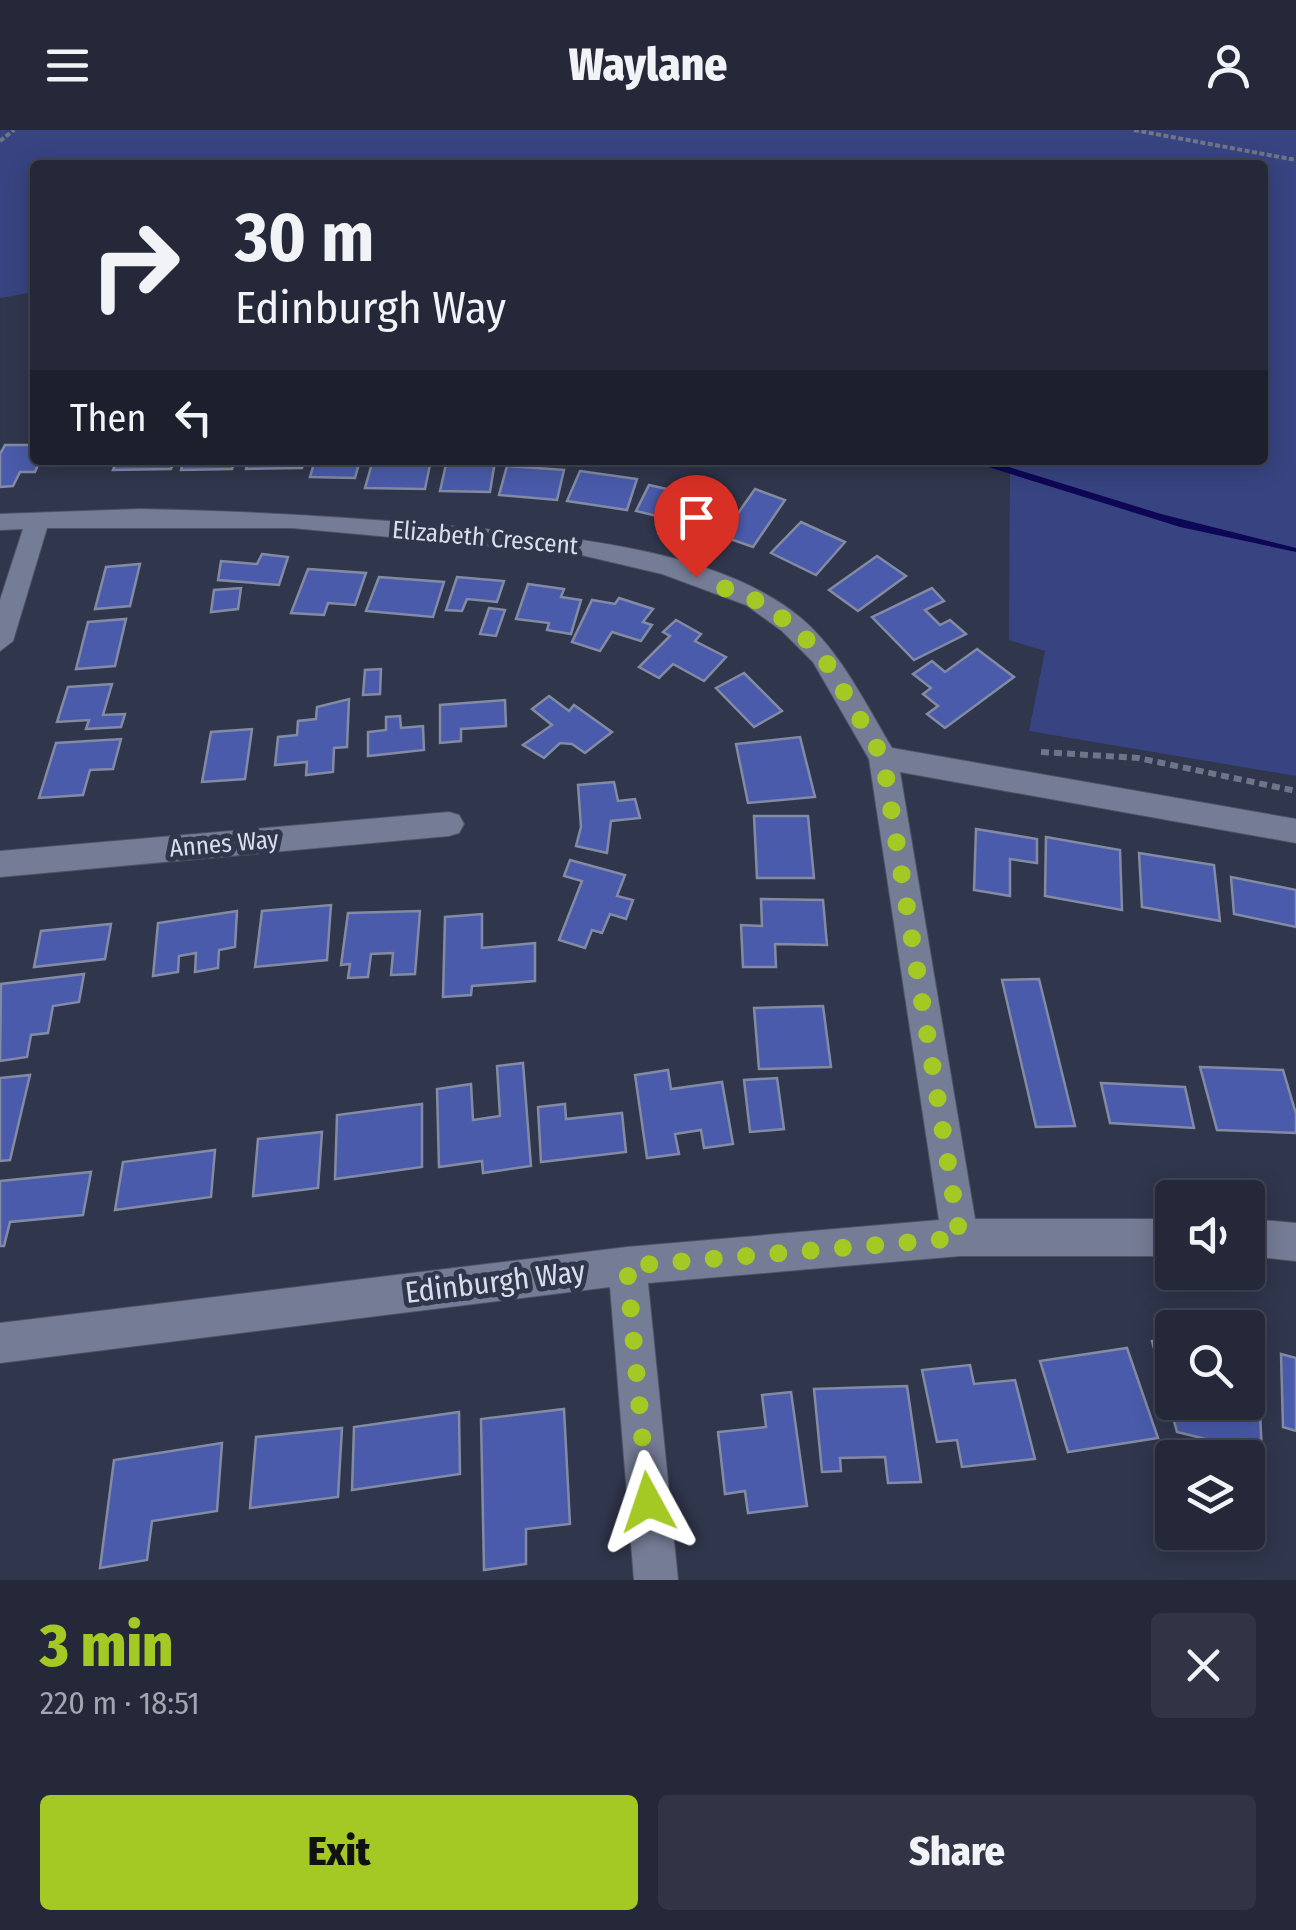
<!DOCTYPE html>
<meta charset="utf-8">
<style>
body{margin:0;font-family:"Fira Sans Condensed",sans-serif;background:#303444;color:#f1f3f6;height:100vh;display:flex;flex-direction:column;font-size:38px;white-space:nowrap}
*{box-sizing:border-box;margin:0}
p{font-size:32px;color:#a3a6ae}
.icon{flex:none;width:55px;height:55px;fill:none;stroke:currentColor;stroke-width:2;stroke-linecap:round;stroke-linejoin:round}
.map{position:relative;height:1450px;overflow:hidden}
.sheet{display:flex;flex-direction:column;background:#242839;flex:1}
.sheet>*{flex:none}
.banner{position:absolute;left:30px;top:30px;width:1238px;height:305px;border-radius:10px;box-shadow:0 5px 25px #0003,0 0 0 2px #414453;background:#242839;color:#f1f3f6;overflow:hidden}
.buttons{position:absolute;left:1155px;top:1050px;display:grid;gap:20px}
.buttons a{display:grid;place-items:center;width:110px;height:110px;border-radius:10px;background:#242839;box-shadow:0 5px 25px #0003,0 0 0 2px #414453;font-size:50px}
.pin{position:absolute;display:grid;place-items:center;width:85px;height:85px;color:#fff;margin:-102px -42px;border-radius:50% 50% 50% 0;rotate:-45deg;box-shadow:0 0 10px #0007}
.pin .icon{rotate:45deg}
.me{position:absolute;width:110px;margin:-55px;rotate:355deg;stroke-linejoin:round;filter:drop-shadow(0 0 8px #0008)}
.turn{display:flex;align-items:center;gap:35px;height:210px;padding:0 40px;font-size:45px}
.turn .icon{width:130px;height:130px;stroke-width:2.5}
.turn b{display:block;font-size:70px;line-height:85px}
.then{display:flex;align-items:center;height:95px;padding:0 40px;background:#0003;gap:20px;font-size:38px}
.round{display:grid;place-items:center;flex:none;width:105px;height:105px;border-radius:10px;background:#303444}
.overview{display:flex;align-items:center;justify-content:space-between;height:170px;padding:0 40px}
h1{font-size:60px;font-weight:800;line-height:75px;color:#a4c824}
.primary-button{display:flex;gap:20px;margin-top:auto;padding:20px 40px}
.primary-button a{flex:1;height:115px;border-radius:10px;background:#a4c824;color:#111;font-size:40px;font-weight:800;line-height:115px;text-align:center}
.primary-button a+a{background:#303444;color:#f1f3f6}
header{display:flex;justify-content:space-between;align-items:center;height:130px;padding:0 40px;background:#242839;font-size:45px;font-weight:800}
.map>svg:first-child{display:block}
.green{fill:#374481}
.water{fill:#0d0755}
.building{fill:#4a5bab;stroke:#838ba4;stroke-width:2.5}
.lines{fill:none;stroke-linecap:round;stroke-linejoin:round}
.street-casing{stroke:#4e5365;stroke-width:2}
.path-far1{stroke:#6f7588;stroke-width:4;stroke-dasharray:5 2.5;stroke-linecap:butt}
.path{stroke:#6f7588;stroke-width:6;stroke-dasharray:8 5;stroke-linecap:butt}
.street{fill:#757c95;fill-rule:evenodd}
.route{stroke:#a4c824;stroke-width:18;stroke-dasharray:0 32.4}
.labels{text-anchor:middle;dominant-baseline:central;stroke-width:10;stroke-linejoin:round;paint-order:stroke}
.street-label{font-size:25px;fill:#dadeec;stroke:#30364c}
.near-street-label{font-size:30px;fill:#dadeec;stroke:#30364c}
</style>
<header><svg class="icon" aria-label="menu" viewBox="0 0 24 24"><path d="M4 6h16M4 12h16M4 18h16"/></svg>Waylane<svg class="icon" aria-label="person" viewBox="0 0 24 24"><circle cx="12" cy="8" r="4"/><path d="M4 21q1-7 8-7t8 7"/></svg></header>
<div class="map">
<svg width="1296" height="1450" viewBox="0 0 1296 1450">
<rect width="100%" height="100%" fill="#30364c"/>
<polygon class="green" points="0,0 1296,0 1296,646 1029,601 1045,521 1009,510 1010,330 1262,330 1262,35 35,35 35,162 0,168"/>
<polygon class="water" points="966,330 986,330 1161,384 1296,418 1296,422 1180,397"/>
<g class="building">
<polygon points="5,315 35,315 35,330 40,330 35,342 20,342 13,356 0,357 0,324"/>
<polygon points="117,330 174,330 171,339 113,340"/>
<polygon points="184,330 235,330 232,339 181,340"/>
<polygon points="249,330 305,330 302,338 246,339"/>
<polygon points="315,330 360,330 355,348 310,347"/>
<polygon points="373,330 431,330 425,359 365,358"/>
<polygon points="447,330 495,331 490,362 440,361"/>
<polygon points="507,336 564,340 557,370 499,365"/>
<polygon points="580,341 637,349 627,380 567,371"/>
<polygon points="649,355 707,368 694,395 636,381"/>
<polygon points="755,359 785,370 753,417 722,406"/>
<polygon points="719,376 731,380 717,399 704,395"/>
<polygon points="801,392 845,412 816,445 771,423"/>
<polygon points="262,424 288,427 279,455 218,450 221,431 257,434"/>
<polygon points="877,426 906,446 858,481 829,460"/>
<polygon points="140,434 130,476 95,479 106,437"/>
<polygon points="308,439 366,443 355,475 328,473 324,485 291,483"/>
<polygon points="379,447 444,452 433,487 366,481"/>
<polygon points="457,447 504,451 497,472 467,469 462,481 446,480"/>
<polygon points="528,454 564,459 561,467 581,470 571,504 547,500 549,493 516,489"/>
<polygon points="241,458 238,479 211,482 214,460"/>
<polygon points="932,458 944,471 925,480 940,495 950,490 966,504 914,530 872,487"/>
<polygon points="619,468 653,479 643,492 652,495 641,511 612,502 600,521 572,512 592,470 615,474"/>
<polygon points="489,478 505,480 496,506 480,504"/>
<polygon points="126,489 115,536 76,539 88,492"/>
<polygon points="676,490 701,504 695,511 726,527 704,551 673,534 659,548 639,537 670,506 663,502"/>
<polygon points="977,519 1014,547 945,598 927,584 938,576 923,564 931,558 913,544 932,531 945,542"/>
<polygon points="381,539 380,564 363,565 365,540"/>
<polygon points="744,543 782,581 754,597 716,558"/>
<polygon points="112,554 103,585 125,584 121,597 86,599 89,590 57,592 68,557"/>
<polygon points="549,566 569,581 574,575 612,602 585,623 572,614 560,613 544,628 523,615 552,595 532,579"/>
<polygon points="349,569 347,617 334,618 333,642 306,645 307,632 275,635 278,607 297,605 298,591 316,589 317,577"/>
<polygon points="505,570 506,596 461,599 461,611 440,613 440,575"/>
<polygon points="400,586 401,598 423,596 424,620 368,626 368,602 386,600 386,587"/>
<polygon points="252,599 245,649 202,652 211,602"/>
<polygon points="800,607 815,667 748,673 736,614"/>
<polygon points="121,609 113,639 90,640 83,665 39,668 56,613"/>
<polygon points="614,652 618,671 635,669 640,688 611,691 607,723 576,716 581,697 578,655"/>
<polygon points="754,686 808,686 814,748 757,748"/>
<polygon points="976,699 1037,709 1037,733 1010,729 1010,766 974,760"/>
<polygon points="1046,707 1120,720 1122,780 1045,766"/>
<polygon points="1139,723 1214,735 1220,791 1142,777"/>
<polygon points="570,730 625,745 617,766 633,770 626,789 610,784 602,803 592,800 585,818 559,810 582,751 564,746"/>
<polygon points="1231,747 1296,760 1296,797 1234,784"/>
<polygon points="761,769 823,770 827,815 775,814 776,837 743,837 741,795 762,796"/>
<polygon points="331,775 327,830 255,837 262,781"/>
<polygon points="237,781 235,817 219,820 218,838 195,842 196,823 179,826 178,842 153,846 158,793"/>
<polygon points="420,781 415,844 391,845 393,823 371,824 368,847 348,848 350,834 341,835 348,783"/>
<polygon points="482,784 482,818 535,813 535,851 472,856 471,865 443,867 445,787"/>
<polygon points="111,794 105,829 34,837 41,801"/>
<polygon points="84,844 79,872 53,876 48,903 31,905 27,927 0,931 1,854"/>
<polygon points="1039,849 1075,996 1036,997 1002,850"/>
<polygon points="823,876 831,937 759,939 754,878"/>
<polygon points="523,933 531,1036 483,1043 482,1031 439,1037 437,959 471,954 473,990 500,986 497,936"/>
<polygon points="1200,937 1283,940 1296,984 1296,1003 1217,1000"/>
<polygon points="668,940 671,959 722,952 733,1014 704,1018 701,1000 675,1004 679,1024 647,1028 635,945"/>
<polygon points="30,945 10,1030 0,1031 0,948"/>
<polygon points="777,948 784,999 750,1002 744,950"/>
<polygon points="1101,953 1185,957 1194,998 1110,993"/>
<polygon points="422,974 422,1037 335,1049 337,985"/>
<polygon points="565,974 566,989 622,983 626,1022 541,1032 538,977"/>
<polygon points="322,1002 318,1058 253,1066 258,1009"/>
<polygon points="215,1020 211,1067 115,1080 123,1032"/>
<polygon points="91,1042 83,1085 10,1092 4,1116 0,1116 0,1051"/>
<polygon points="1248,1203 1256,1203 1262,1323 1177,1302 1152,1211 1172,1209 1172,1272 1248,1272"/>
<polygon points="1127,1218 1158,1308 1068,1322 1040,1231"/>
<polygon points="1281,1224 1296,1228 1296,1301 1283,1297"/>
<polygon points="970,1235 974,1254 1015,1250 1035,1329 962,1337 957,1310 937,1312 922,1240"/>
<polygon points="907,1256 921,1352 888,1353 885,1327 840,1328 841,1341 822,1342 814,1259"/>
<polygon points="791,1262 807,1376 748,1383 745,1361 725,1364 718,1302 766,1297 762,1265"/>
<polygon points="564,1279 570,1394 526,1399 526,1434 484,1440 481,1289"/>
<polygon points="459,1282 460,1344 352,1360 354,1297"/>
<polygon points="342,1298 338,1367 250,1378 256,1307"/>
<polygon points="222,1313 217,1381 152,1391 147,1430 100,1438 114,1330"/>
</g>
<g class="lines">
<g class="street-casing">
<g id="street">
<path d="M140 379C245 381 348 387 452 396 558 406 716 417 801 488 841 522 865 573 892 618L1296 689V713L900 642 975 1089H1172V1126H960L648 1153 678 1450H634L610 1157 0 1233V1193L627 1117 939 1090 869 629 813 532 782 501 746 475 662 444 577 424 292 398H47L13 511 0 521V470L23 399 0 400V384Z"/>
<polygon points="449,682 459,685 464,694 459,703 449,706 0,747 0,721"/>
<polygon points="1248,1089 1296,1093 1296,1131 1248,1126"/>
</g>
</g>
<g class="path-far1">
<polyline points="1134,0 1296,30"/>
<polyline points="0,11 14,0"/>
</g>
<polyline class="path" points="1041,622 1138,628 1296,661"/>
<use href="#street" class="street"/>
</g>
<g class="lines">
<polyline class="route" points="648,1372 627,1136 960,1108 883,628 822,525 791,494 755,470 696,447"/>
</g>
<g class="labels">
<g class="street-label">
<text transform="translate(485 408) rotate(5)">Elizabeth Crescent</text>
<text transform="translate(224 714) rotate(-5)">Annes Way</text>
</g>
<g class="near-street-label">
<text transform="translate(495 1152) rotate(-7)">Edinburgh Way</text>
</g>
</g>
</svg>
<div class="buttons">
<a><svg class="icon" aria-label="sound" viewBox="0 0 24 24"><path d="M4 9h4l5-4v14l-5-4H4zM17 9q2 3 0 6"/></svg></a>
<a><svg class="icon" aria-label="search" viewBox="0 0 24 24"><circle cx="10" cy="10" r="6"/><path d="M15 15l6 6"/></svg></a>
<a><svg class="icon" aria-label="layers" viewBox="0 0 24 24"><path d="M12 4l9 5-9 5-9-5zM3 14l9 5 9-5"/></svg></a>
</div>
<div class="pin" style="left:696px;top:447px;background:#d93025"><svg class="icon" aria-label="arrive" viewBox="0 0 24 24"><path d="M6 21V4h12l-3 4 3 4H6"/></svg></div>
<svg class="me" style="left:648px;top:1372px" viewBox="-20 -20 40 40"><path d="M0-17L14 15 0 8-14 15z" fill="#a4c824" stroke="#fff" stroke-width="4"/></svg>
<div class="banner">
<div class="turn"><svg class="icon" aria-label="right" viewBox="0 0 24 24"><path d="M7 20v-9h11M14 6l5 5-5 5"/></svg><div><b>30 m</b>Edinburgh Way</div></div>
<div class="then">Then<svg class="icon" aria-label="left" viewBox="0 0 24 24"><path d="M17 20v-9H6M10 6l-5 5 5 5"/></svg></div>
</div>
</div>
<section class="sheet">
<div class="overview"><div><h1>3 min</h1><p>220 m · 18:51</p></div><a class="round"><svg class="icon" aria-label="close" viewBox="0 0 24 24"><path d="M6 6l12 12M18 6L6 18"/></svg></a></div>
<div class="primary-button"><a>Exit</a><a>Share</a></div>
</section>
